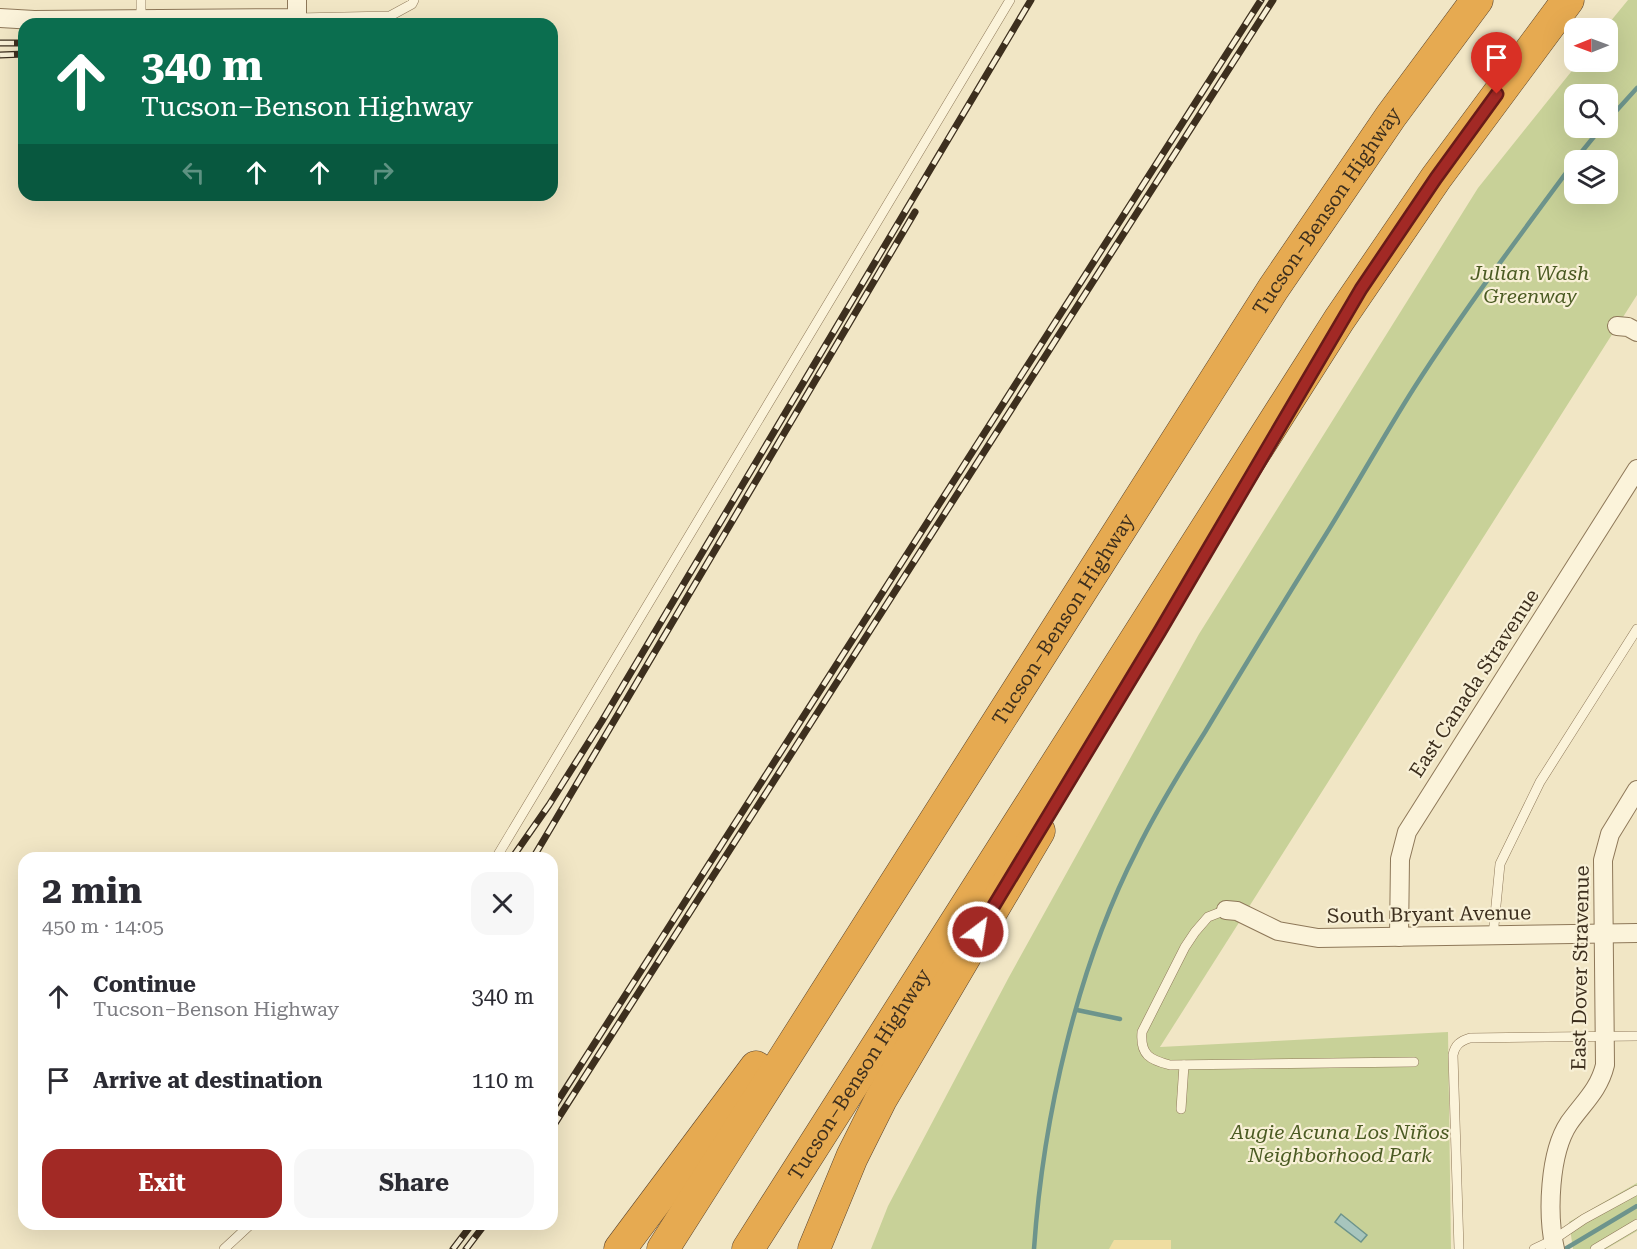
<!DOCTYPE html>
<meta charset="utf-8">
<style>
body{margin:0;font-family:"Roboto Serif",serif;background:#f7f7f7;color:#2b2b33;height:100vh;display:flex;flex-direction:column;font-size:22px;white-space:nowrap}
*{box-sizing:border-box;margin:0}
p{font-size:20px;color:#7c7c81}
.icon{flex:none;width:33px;height:33px;fill:none;stroke:currentColor;stroke-width:2;stroke-linecap:round;stroke-linejoin:round}
.map{position:relative;flex:1;overflow:hidden}
.drawer{position:absolute;left:18px;top:852px;width:540px;height:378px;display:flex;flex-direction:column;background:#fff;border-radius:18px;box-shadow:0 6px 24px #0002}
.drawer>*{flex:none}
.top-card{position:absolute;left:18px;top:18px;width:540px;height:183px;border-radius:18px;box-shadow:0 6px 24px #0002;background:#0b6e4f;color:#fff;overflow:hidden}
.needle{width:39px;rotate:269deg}
.fabs{position:absolute;left:1564px;top:18px;display:grid;gap:12px}
.fabs a{display:grid;place-items:center;width:54px;height:54px;border-radius:12px;background:#fff;box-shadow:0 6px 24px #0002;font-size:30px}
.pin{position:absolute;display:grid;place-items:center;width:51px;height:51px;color:#fff;margin:-62px -26px;border-radius:50% 50% 50% 0;rotate:-45deg;box-shadow:0 0 6px #0007}
.pin .icon{rotate:45deg}
.me{position:absolute;width:66px;margin:-33px;rotate:31deg;stroke-linejoin:round;filter:drop-shadow(0 0 4px #0008)}
.turn{display:flex;align-items:center;gap:21px;height:126px;padding:0 24px;font-size:27px}
.turn .icon{width:78px;height:78px;stroke-width:2.5}
.turn b{display:block;font-size:42px;line-height:51px}
.lanes{display:flex;align-items:center;height:57px;padding:0 24px;background:#0003;justify-content:center;gap:30px;direction:ltr}
.lanes .off{opacity:.35}
.round{display:grid;place-items:center;flex:none;width:63px;height:63px;border-radius:18px;background:#f7f7f7}
.overview{display:flex;align-items:center;justify-content:space-between;height:102px;padding:0 24px}
h1{font-size:36px;font-weight:700;line-height:45px}
.button{display:flex;gap:12px;margin-top:auto;padding:12px 24px}
.button a{flex:1;height:69px;border-radius:18px;background:#a22925;color:#fff;font-size:24px;font-weight:700;line-height:69px;text-align:center}
.button a+a{background:#f7f7f7;color:#2b2b33}
ul{padding:0;list-style:none}
li{display:flex;align-items:center;gap:18px;height:84px;padding:0 24px}
li div{flex:1}
li b{display:block;font-size:22px}
li em{font-style:normal}
.map>svg:first-child{display:block}
.green{fill:#c8d198;fill-rule:evenodd}
.sand{fill:#efdda1}
.water{fill:#a7c5bd;stroke:#6d948c;stroke-width:1.5}
.lines{fill:none;stroke-linecap:round;stroke-linejoin:round}
.stream{stroke:#6d948c;stroke-width:4.5}
.service-casing{stroke:#8e7859;stroke-width:10}
.minor-casing{stroke:#8e7859;stroke-width:20}
.motorway-casing{stroke:#5c452e;stroke-width:33}
.service{stroke:#fbf3da;stroke-width:9}
.minor{stroke:#fbf3da;stroke-width:18}
.motorway{stroke:#e6aa51;stroke-width:32}
.rail-casing{stroke:#3d2f1e;stroke-width:7}
.rail{stroke:#f8f0d6;stroke-width:4.5;stroke-dasharray:14;stroke-linecap:butt}
.route-casing{stroke:#691b18;stroke-width:15}
.route{stroke:#a22925;stroke-width:10}
.labels{text-anchor:middle;dominant-baseline:central;stroke-width:4.5;stroke-linejoin:round;paint-order:stroke}
.street-label{font-size:20px;fill:#3d2f1e;stroke:#f8f0d6}
.park-label{font-size:20px;font-style:italic;fill:#4b5b23;stroke:#f8f0d6}
</style>
<div class="map">
<svg width="1637" height="1249" viewBox="0 0 1637 1249">
<rect width="100%" height="100%" fill="#f1e6c5"/>
<g class="green">
<path d="M1628 0H1637V295L1160 1047 1448 1032 1451 1249H871L888 1206 1009 977 1199 634 1478 188 1579 62H1608V28H1605ZM1575 94H1608V128H1575ZM1575 160H1608V194H1575Z"/>
<polygon points="1637,1183 1637,1231 1606,1249 1573,1249 1569,1222"/>
</g>
<polygon class="sand" points="1114,1240 1171,1240 1171,1249 1109,1249"/>
<polygon class="water" points="1341,1214 1367,1235 1361,1242 1335,1222"/>
<g class="lines">
<g class="stream">
<polyline points="1608,120 1637,88"/>
<polyline points="1575,160 1601,128"/>
<polyline points="1077,1010 1120,1019"/>
<path d="M1034 1249C1043 1118 1077 967 1137 850 1157 809 1181 770 1205 732 1242 670 1280 608 1318 547 1351 495 1381 440 1414 388 1464 310 1520 235 1575 161"/>
<polyline points="1565,1249 1637,1206"/>
</g>
<g class="service-casing">
<g id="service">
<polyline points="141,0 141,19"/>
<polyline points="297,18 390,16 412,4 414,0"/>
<polyline points="496,858 1010,0"/>
<path d="M1226 910 1208 917 1195 932 1185 947 1142 1032C1140 1055 1150 1060 1170 1065L1414 1062"/>
<polyline points="1493,936 1500,864 1540,782 1637,629"/>
<polyline points="1181,1109 1184,1065"/>
<polyline points="224,1249 251,1224"/>
<path d="M1459 1249 1453 1055C1455 1045 1460 1041 1470 1038L1637 1036"/>
<polyline points="1534,1249 1553,1240 1584,1219 1637,1190"/>
<polyline points="1595,1249 1637,1224"/>
</g>
</g>
<g class="minor-casing">
<g id="minor">
<polyline points="0,18 34,20 297,18 297,0"/>
<polyline points="1617,326 1628,327 1637,332"/>
<polyline points="1226,910 1237,911 1278,931 1318,938 1637,933"/>
<polyline points="1399,937 1400,859 1407,832 1637,469"/>
<path d="M1555 1249C1547 1215 1549 1153 1569 1123 1583 1103 1599 1090 1605 1065L1603 860 1610 834 1637 790"/>
</g>
</g>
<g class="motorway-casing">
<g id="motorway">
<polyline points="620,1249 756,1067"/>
<path id="s1" d="M663 1249 1273 289 1391 116 1477 0"/>
<path id="s2" d="M748 1249 1339 320 1436 178 1568 0"/>
<polyline points="814,1249 852,1157 881,1099 1039,831"/>
</g>
</g>
<use href="#service" class="service"/>
<use href="#minor" class="minor"/>
<use href="#motorway" class="motorway"/>
<g class="rail-casing">
<g id="rail">
<polyline points="0,43 24,43"/>
<polyline points="0,55 24,54"/>
<polyline points="512,858 549,805 602,721 1031,0"/>
<polyline points="533,858 915,212"/>
<polyline points="552,1110 1261,0"/>
<polyline points="552,1128 1273,0"/>
<polyline points="453,1249 472,1224"/>
<polyline points="466,1249 485,1224"/>
</g>
</g>
<use href="#rail" class="rail"/>
</g>
<g class="lines">
<g class="route-casing">
<polyline id="route" points="978,932 1160,631 1361,289 1436,178 1497,94"/>
</g>
<use href="#route" class="route"/>
</g>
<g class="labels">
<g class="street-label">
<text stroke="none"><textPath href="#s1" startOffset="1232">Tucson–Benson Highway</textPath></text>
<text stroke="none"><textPath href="#s1" startOffset="746">Tucson–Benson Highway</textPath></text>
<text transform="translate(1474 683) rotate(-57)">East Canada Stravenue</text>
<text transform="translate(1429 914) rotate(-1)">South Bryant Avenue</text>
<text transform="translate(1580 968) rotate(-89)">East Dover Stravenue</text>
<text stroke="none"><textPath href="#s2" startOffset="207">Tucson–Benson Highway</textPath></text>
</g>
<g class="park-label">
<text x="1530" y="273">Julian Wash<tspan x="1530" dy="23">Greenway</tspan></text>
<text x="1340" y="1132">Augie Acuna Los Niños<tspan x="1340" dy="23">Neighborhood Park</tspan></text>
</g>
</g>
</svg>
<div class="fabs">
<a><svg class="needle" viewBox="-14 -14 28 28"><path d="M0-13l5 13h-10z" fill="#e53935"/><path d="M0 13l5-13h-10z" fill="#7c7c81"/></svg></a>
<a><svg class="icon" aria-label="search" viewBox="0 0 24 24"><circle cx="10" cy="10" r="6"/><path d="M15 15l6 6"/></svg></a>
<a><svg class="icon" aria-label="layers" viewBox="0 0 24 24"><path d="M12 4l9 5-9 5-9-5zM3 14l9 5 9-5"/></svg></a>
</div>
<div class="pin" style="left:1497px;top:94px;background:#d93025"><svg class="icon" aria-label="arrive" viewBox="0 0 24 24"><path d="M6 21V4h12l-3 4 3 4H6"/></svg></div>
<svg class="me" style="left:978px;top:932px" viewBox="-20 -20 40 40"><circle r="17" fill="#a22925" stroke="#fff" stroke-width="3"/><path d="M0-11L8 9 0 5-8 9z" fill="#fff"/></svg>
<div class="top-card">
<div class="turn"><svg class="icon" aria-label="ahead" viewBox="0 0 24 24"><path d="M12 20V5M6 11l6-6 6 6"/></svg><div><b>340 m</b>Tucson–Benson Highway</div></div>
<div class="lanes"><svg class="icon off" aria-label="left" viewBox="0 0 24 24"><path d="M17 20v-9H6M10 6l-5 5 5 5"/></svg><svg class="icon" aria-label="ahead" viewBox="0 0 24 24"><path d="M12 20V5M6 11l6-6 6 6"/></svg><svg class="icon" aria-label="ahead" viewBox="0 0 24 24"><path d="M12 20V5M6 11l6-6 6 6"/></svg><svg class="icon off" aria-label="right" viewBox="0 0 24 24"><path d="M7 20v-9h11M14 6l5 5-5 5"/></svg></div>
</div>
<section class="drawer">
<div class="overview"><div><h1>2 min</h1><p>450 m · 14:05</p></div><a class="round"><svg class="icon" aria-label="close" viewBox="0 0 24 24"><path d="M6 6l12 12M18 6L6 18"/></svg></a></div>
<ul>
<li><svg class="icon" aria-label="ahead" viewBox="0 0 24 24"><path d="M12 20V5M6 11l6-6 6 6"/></svg><div><b>Continue</b><p>Tucson–Benson Highway</p></div><em>340 m</em></li>
<li><svg class="icon" aria-label="arrive" viewBox="0 0 24 24"><path d="M6 21V4h12l-3 4 3 4H6"/></svg><div><b>Arrive at destination</b></div><em>110 m</em></li>
</ul>
<div class="button"><a>Exit</a><a>Share</a></div>
</section>
</div>
